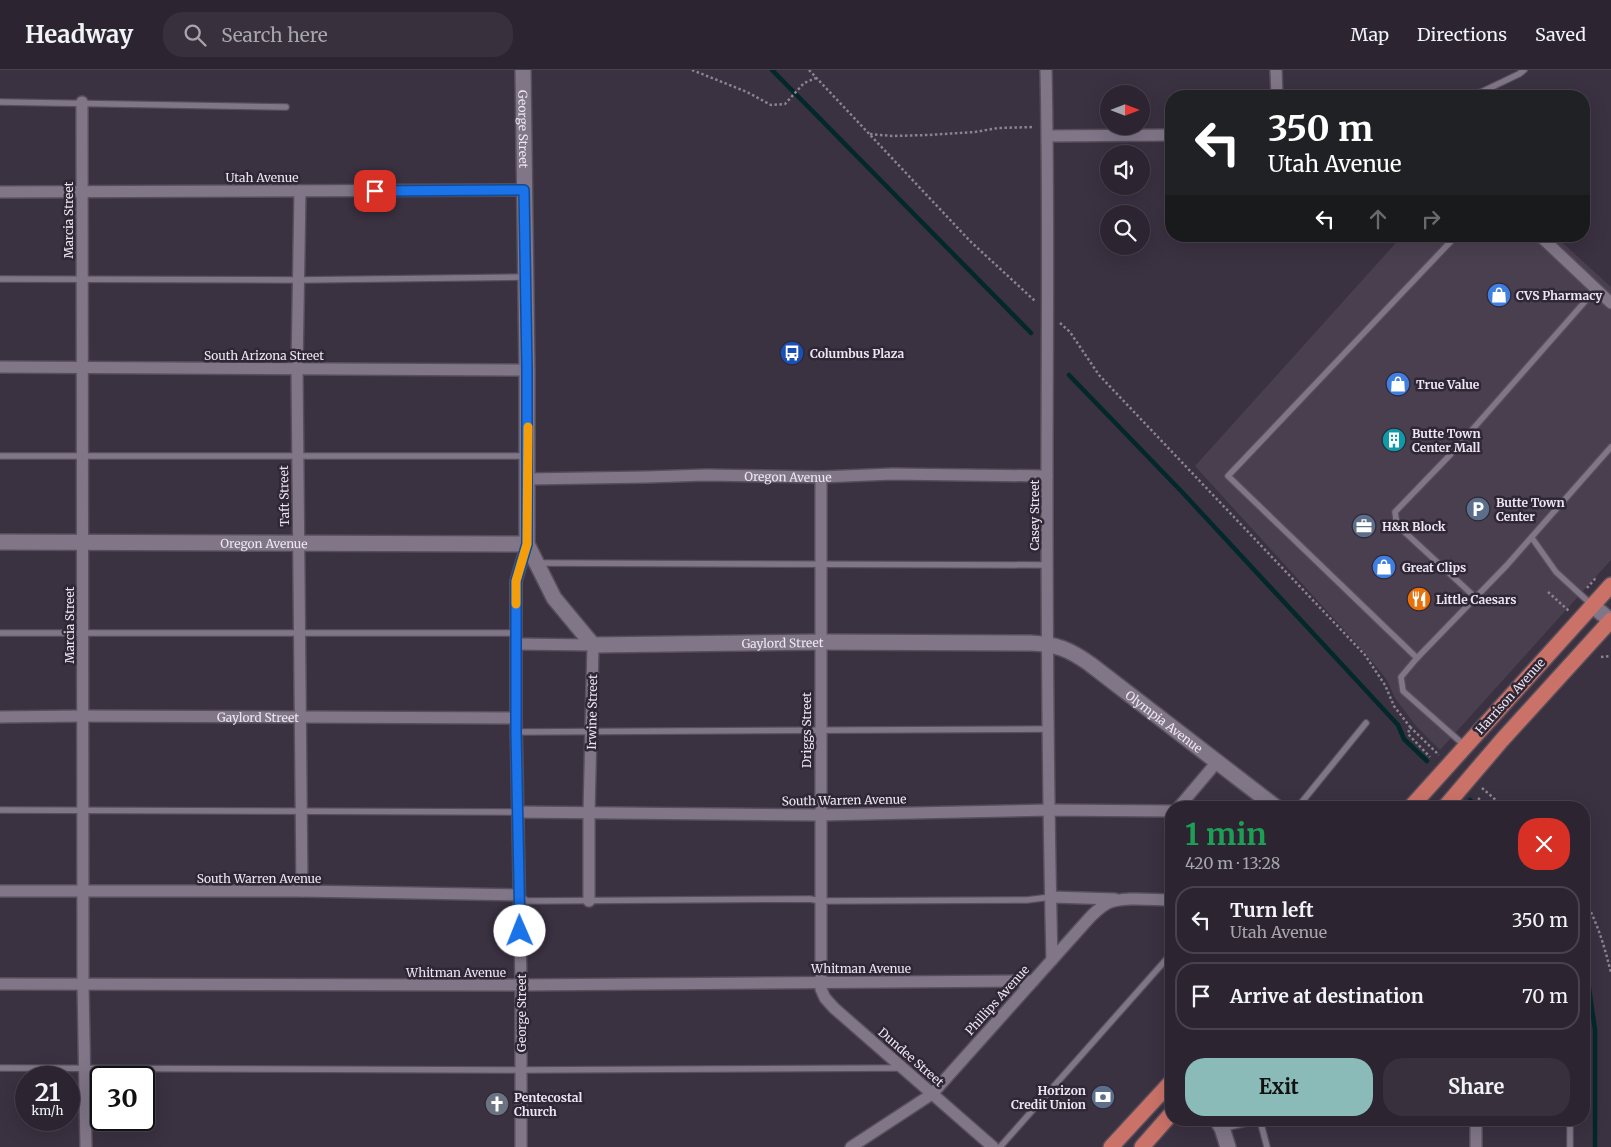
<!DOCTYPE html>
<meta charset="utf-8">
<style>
body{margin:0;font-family:Merriweather,serif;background:#38313d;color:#f1f3f6;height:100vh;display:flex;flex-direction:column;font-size:19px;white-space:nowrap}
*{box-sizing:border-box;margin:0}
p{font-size:16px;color:#a6a5ab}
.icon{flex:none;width:28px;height:28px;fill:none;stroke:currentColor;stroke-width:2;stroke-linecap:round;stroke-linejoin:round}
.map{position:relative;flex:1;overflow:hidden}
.sheet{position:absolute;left:1165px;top:731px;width:425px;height:325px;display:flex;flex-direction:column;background:#2c2531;border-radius:20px;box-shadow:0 5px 20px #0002,0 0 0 1px #48424d}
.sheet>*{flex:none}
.top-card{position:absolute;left:1165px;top:20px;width:425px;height:152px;border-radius:20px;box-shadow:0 5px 20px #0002,0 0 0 1px #48424d;background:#202124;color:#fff;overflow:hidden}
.needle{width:32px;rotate:90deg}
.controls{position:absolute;left:1100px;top:15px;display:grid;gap:10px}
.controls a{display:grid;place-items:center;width:50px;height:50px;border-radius:50%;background:#2c2531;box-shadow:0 5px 20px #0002,0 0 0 1px #48424d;font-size:25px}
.speed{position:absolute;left:15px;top:996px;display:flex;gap:10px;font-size:25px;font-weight:700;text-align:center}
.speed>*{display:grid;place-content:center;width:65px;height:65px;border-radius:50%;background:#2c2531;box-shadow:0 5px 20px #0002,0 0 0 1px #48424d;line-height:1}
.speed small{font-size:12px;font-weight:400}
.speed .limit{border:2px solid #111;border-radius:8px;background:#fff;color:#111}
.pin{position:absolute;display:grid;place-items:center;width:42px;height:42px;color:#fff;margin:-21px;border-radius:10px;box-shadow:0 2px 8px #0006}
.me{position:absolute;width:55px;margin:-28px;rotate:359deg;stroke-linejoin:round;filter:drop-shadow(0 0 4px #0008)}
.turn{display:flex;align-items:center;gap:18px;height:105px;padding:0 20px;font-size:22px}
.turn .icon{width:65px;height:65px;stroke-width:2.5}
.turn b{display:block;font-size:35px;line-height:42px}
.lanes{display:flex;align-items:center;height:48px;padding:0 20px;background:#0003;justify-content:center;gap:25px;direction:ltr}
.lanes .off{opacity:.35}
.round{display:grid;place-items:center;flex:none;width:52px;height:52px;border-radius:20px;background:#38313d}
.head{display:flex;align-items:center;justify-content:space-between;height:85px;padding:0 20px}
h1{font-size:30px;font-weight:700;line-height:38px;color:#1e9e55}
.button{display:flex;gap:10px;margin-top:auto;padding:10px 20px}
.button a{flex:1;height:58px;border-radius:20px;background:#8bbbb9;color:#111;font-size:20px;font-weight:700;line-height:58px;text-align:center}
.button a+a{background:#38313d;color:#f1f3f6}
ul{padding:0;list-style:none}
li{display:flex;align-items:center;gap:15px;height:68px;margin:0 10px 8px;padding:0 10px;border:2px solid #48424d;border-radius:20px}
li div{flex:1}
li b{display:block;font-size:19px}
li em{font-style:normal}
header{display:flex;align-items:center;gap:30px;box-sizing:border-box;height:70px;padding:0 25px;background:#2c2531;border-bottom:1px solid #48424d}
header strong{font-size:24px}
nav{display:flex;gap:28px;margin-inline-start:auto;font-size:18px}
.search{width:350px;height:45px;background:#38313d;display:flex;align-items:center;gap:12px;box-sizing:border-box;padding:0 18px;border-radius:20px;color:#a6a5ab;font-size:19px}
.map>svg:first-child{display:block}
.commercial{fill:#4a3f4f}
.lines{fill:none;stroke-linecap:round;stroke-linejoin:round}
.stream{stroke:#03282c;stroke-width:4.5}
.lane-casing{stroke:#564e5b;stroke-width:8}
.street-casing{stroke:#564e5b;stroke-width:14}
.secondary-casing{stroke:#564e5b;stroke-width:18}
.primary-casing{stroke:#564e5b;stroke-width:18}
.path{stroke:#8a8390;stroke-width:2.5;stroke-dasharray:2.5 2.5;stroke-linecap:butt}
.lane{stroke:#807688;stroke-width:5.5}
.street{stroke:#807688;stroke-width:11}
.secondary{stroke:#807688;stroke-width:15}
.primary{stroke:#ca7268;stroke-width:15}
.route-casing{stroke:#114b97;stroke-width:12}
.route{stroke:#1a73e8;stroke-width:9}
.slow{stroke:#f59e0b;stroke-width:9}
.labels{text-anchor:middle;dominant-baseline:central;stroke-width:5;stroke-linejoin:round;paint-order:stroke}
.street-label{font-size:12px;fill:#ece6f0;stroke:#302736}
.poi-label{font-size:12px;font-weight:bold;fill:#ece6f0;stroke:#302736;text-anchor:start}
</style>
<header>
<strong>Headway</strong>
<div class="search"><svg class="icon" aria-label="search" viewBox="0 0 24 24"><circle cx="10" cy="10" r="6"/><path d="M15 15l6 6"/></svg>Search here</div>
<nav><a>Map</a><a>Directions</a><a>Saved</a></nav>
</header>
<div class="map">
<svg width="1611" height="1077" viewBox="0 0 1611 1077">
<rect width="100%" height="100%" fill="#3a3141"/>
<polygon class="commercial" points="1402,166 1555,166 1611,217 1611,490 1440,680 1416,656 1395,628 1387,610 1366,584 1195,396"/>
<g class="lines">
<g class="stream">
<polyline points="772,0 1031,263"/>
<polyline points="1069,305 1182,422 1398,655 1404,669 1427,691"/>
<polyline points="1470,730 1477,738"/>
<polyline points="1584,890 1586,897 1595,960 1595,1077"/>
</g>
<g class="lane-casing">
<g id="lane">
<polyline points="1473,26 1519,4 1524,0"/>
<polyline points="0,32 286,37"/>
<polyline points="0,209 299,210 525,207"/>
<polyline points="0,386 525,386"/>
<polyline points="1532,468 1556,502 1592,535"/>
<polyline points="537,493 1048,495"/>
<polyline points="1476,528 1397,455 1395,442 1450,385 1596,219"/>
<polyline points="0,563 516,563"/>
<polyline points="1417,588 1228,406 1456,166"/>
<polyline points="516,662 1049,659"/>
<polyline points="1464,675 1403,621 1401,607 1417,588 1507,495 1611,377"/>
<polyline points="1297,738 1366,653"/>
<polyline points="0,740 517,742"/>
<polyline points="520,826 527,831 810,829 820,831 1027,830 1051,827"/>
<polyline points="0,998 521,1000 900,998"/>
<polyline points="1224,1058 1260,1050 1267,1077"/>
<polyline points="1000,1077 1171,884"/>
<polyline points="1570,1077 1570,1050"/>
</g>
</g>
<g class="street-casing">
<g id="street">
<path d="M1046 0C1049 136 1047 271 1047 407 1047 568 1048 729 1052 890"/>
<polyline points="1276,0 1277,26"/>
<polyline points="82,32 83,915 86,1077"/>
<polyline points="1048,66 1171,65"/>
<polyline points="300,121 297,299 302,821"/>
<polyline points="0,122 524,120"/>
<polyline points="1540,166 1611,233"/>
<polyline points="0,297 527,300"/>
<polyline points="821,407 821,919 825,928 834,938 993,1077"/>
<path id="s1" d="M528 409 647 407 706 405 821 407 892 404 1047 406"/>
<polyline points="516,574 593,575 589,743 589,831"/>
<path id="s2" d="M0 647 83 646 516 648"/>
<polyline points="1178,738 1217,692"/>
<polyline points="517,742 820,745 1049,740 1171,741"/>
<polyline points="0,821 302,821 519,825"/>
<polyline points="1051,827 1115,829"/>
<polyline points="0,914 521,915 1033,911"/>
<polyline points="1476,1050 1476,1077"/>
<polyline points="521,1077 521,915 516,648 516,511 527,474"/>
<path d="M851 1077 932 1024 1084 854C1091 846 1098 838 1108 833 1123 826 1154 830 1171 830"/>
</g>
</g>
<g class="secondary-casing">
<g id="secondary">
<path id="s3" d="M523 0 527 300V474L554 528 593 575 820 572 1030 573C1056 574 1069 579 1090 594L1277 738"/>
<path id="s4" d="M0 472 527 474"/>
<polyline points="1592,535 1611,551"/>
<polyline points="1217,1050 1222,1058 1228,1077"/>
</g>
</g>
<g class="primary-casing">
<g id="primary">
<polyline points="1410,738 1611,515"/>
<polyline points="1444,738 1502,670 1611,550"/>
<polyline points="1111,1077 1171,1012"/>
<polyline points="1142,1077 1171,1044"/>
</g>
</g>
<g class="path">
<polyline points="692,0 747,22 771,35 785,34 804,13 816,8"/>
<polyline points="809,0 970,171 1035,231"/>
<polyline points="870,64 892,66 928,65 975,62 998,58 1034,57"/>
<polyline points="1060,253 1070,262 1099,305 1365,585 1385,615 1394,636 1410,657 1408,664 1430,687"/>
<polyline points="1587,518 1595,509 1597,510"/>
<polyline points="1548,522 1569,541"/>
<polyline points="1601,587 1611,586"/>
<polyline points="1410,657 1439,685"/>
<polyline points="1482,718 1505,738"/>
<polyline points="1478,728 1490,738"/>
<path d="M1584 829C1597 851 1605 878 1611 903"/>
</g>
<use href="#lane" class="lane"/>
<use href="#street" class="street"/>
<use href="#secondary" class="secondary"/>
<use href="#primary" class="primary"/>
</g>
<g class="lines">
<g class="route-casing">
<polyline id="route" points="375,121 524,120 527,300 527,474 516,511 516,662 520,861"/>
</g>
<use href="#route" class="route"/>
<polyline class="slow" points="516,534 516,511 527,474 528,357"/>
</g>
<defs>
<g id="shop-disc" transform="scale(1.25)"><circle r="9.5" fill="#3f7fe0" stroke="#302736"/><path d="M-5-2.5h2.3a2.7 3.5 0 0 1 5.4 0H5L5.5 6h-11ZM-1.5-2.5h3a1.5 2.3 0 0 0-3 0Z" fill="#fff"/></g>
<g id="bus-disc" transform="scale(1.25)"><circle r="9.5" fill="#1a4fb4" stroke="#302736"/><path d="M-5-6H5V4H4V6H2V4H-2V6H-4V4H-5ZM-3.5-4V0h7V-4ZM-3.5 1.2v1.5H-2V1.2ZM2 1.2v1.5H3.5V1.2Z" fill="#fff"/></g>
<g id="building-disc" transform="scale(1.25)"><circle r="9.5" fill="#0f9aa8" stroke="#302736"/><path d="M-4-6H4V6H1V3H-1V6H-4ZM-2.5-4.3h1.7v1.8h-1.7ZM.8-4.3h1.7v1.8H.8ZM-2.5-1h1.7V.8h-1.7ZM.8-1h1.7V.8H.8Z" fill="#fff"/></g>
<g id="parking-disc" transform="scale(1.25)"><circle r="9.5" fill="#5c6f8a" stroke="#302736"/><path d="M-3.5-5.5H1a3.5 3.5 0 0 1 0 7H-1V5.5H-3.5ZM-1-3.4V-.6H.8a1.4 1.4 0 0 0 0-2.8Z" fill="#fff"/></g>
<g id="office-disc" transform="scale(1.25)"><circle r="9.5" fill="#5c6f8a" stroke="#302736"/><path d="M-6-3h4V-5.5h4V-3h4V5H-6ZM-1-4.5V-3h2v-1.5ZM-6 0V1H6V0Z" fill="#fff"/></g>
<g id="restaurant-disc" transform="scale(1.25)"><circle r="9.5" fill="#e8710a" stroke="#302736"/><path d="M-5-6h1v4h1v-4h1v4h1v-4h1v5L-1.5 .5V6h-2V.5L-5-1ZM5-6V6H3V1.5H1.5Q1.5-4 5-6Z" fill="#fff"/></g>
<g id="bank-disc" transform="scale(1.25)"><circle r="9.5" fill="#5c6f8a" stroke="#302736"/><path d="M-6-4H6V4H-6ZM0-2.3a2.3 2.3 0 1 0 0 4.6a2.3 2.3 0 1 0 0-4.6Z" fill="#fff"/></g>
<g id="church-disc" transform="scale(1.25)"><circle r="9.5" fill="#6b7280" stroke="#302736"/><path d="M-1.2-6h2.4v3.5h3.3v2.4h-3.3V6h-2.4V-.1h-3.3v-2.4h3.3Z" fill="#fff"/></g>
</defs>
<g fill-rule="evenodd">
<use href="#shop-disc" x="1499" y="225"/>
<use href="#bus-disc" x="792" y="283"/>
<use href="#shop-disc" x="1398" y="314"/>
<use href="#building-disc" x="1394" y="370"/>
<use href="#parking-disc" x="1478" y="439"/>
<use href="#office-disc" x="1364" y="456"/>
<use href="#shop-disc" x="1384" y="497"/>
<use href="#restaurant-disc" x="1419" y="529"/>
<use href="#bank-disc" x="1103" y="1027"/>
<use href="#church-disc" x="497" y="1034"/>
</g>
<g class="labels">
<g class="street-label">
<text stroke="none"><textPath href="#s3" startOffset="59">George Street</textPath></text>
<text x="262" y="107">Utah Avenue</text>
<text transform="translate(68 150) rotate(-90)">Marcia Street</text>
<text x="264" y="285">South Arizona Street</text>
<text stroke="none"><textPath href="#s1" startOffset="260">Oregon Avenue</textPath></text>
<text transform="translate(284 426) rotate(-91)">Taft Street</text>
<text transform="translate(1034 445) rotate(-90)">Casey Street</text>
<text stroke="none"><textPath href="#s4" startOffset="264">Oregon Avenue</textPath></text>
<text transform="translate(69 555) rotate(-90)">Marcia Street</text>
<text stroke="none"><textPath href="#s3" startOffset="785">Gaylord Street</textPath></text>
<text transform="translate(1510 626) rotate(-48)">Harrison Avenue</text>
<text transform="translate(592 642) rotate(-89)">Irwine Street</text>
<text stroke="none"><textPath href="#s2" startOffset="258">Gaylord Street</textPath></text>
<text stroke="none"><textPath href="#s3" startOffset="1191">Olympia Avenue</textPath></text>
<text transform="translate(806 660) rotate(-90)">Driggs Street</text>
<text transform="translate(844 730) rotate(-1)">South Warren Avenue</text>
<text x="259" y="808">South Warren Avenue</text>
<text x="861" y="898">Whitman Avenue</text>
<text x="456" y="902">Whitman Avenue</text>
<text transform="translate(997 930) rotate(-48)">Phillips Avenue</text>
<text transform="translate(521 943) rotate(-90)">George Street</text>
<text transform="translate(911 987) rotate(41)">Dundee Street</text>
</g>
<g class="poi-label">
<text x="1516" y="225">CVS Pharmacy</text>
<text x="810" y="283">Columbus Plaza</text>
<text x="1416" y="314">True Value</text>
<text x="1412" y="363">Butte Town<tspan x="1412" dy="14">Center Mall</tspan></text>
<text x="1496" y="432">Butte Town<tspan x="1496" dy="14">Center</tspan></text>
<text x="1382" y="456">H&amp;R Block</text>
<text x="1402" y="497">Great Clips</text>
<text x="1436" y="529">Little Caesars</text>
<text x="1086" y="1020" text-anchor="end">Horizon<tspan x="1086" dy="14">Credit Union</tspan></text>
<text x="514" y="1027">Pentecostal<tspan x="514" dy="14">Church</tspan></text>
</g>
</g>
</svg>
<div class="controls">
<a><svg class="needle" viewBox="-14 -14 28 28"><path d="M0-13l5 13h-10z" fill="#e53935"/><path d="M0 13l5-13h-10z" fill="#a6a5ab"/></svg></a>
<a><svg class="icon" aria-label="sound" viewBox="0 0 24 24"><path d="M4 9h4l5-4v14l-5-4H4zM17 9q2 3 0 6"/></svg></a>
<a><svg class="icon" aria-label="search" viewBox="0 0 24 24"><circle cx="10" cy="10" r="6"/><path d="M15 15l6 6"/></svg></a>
</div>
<div class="speed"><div>21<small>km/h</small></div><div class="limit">30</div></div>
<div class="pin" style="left:375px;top:121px;background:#d93025"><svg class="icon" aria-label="arrive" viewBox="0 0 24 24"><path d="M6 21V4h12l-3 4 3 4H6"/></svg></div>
<svg class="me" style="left:520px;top:861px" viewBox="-20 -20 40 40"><circle r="19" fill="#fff"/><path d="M0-13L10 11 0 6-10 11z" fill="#1a73e8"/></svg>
<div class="top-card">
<div class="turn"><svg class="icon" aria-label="left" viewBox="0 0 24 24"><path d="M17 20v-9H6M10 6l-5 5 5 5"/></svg><div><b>350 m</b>Utah Avenue</div></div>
<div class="lanes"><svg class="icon" aria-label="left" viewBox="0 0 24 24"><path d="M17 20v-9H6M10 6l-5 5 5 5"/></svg><svg class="icon off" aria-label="ahead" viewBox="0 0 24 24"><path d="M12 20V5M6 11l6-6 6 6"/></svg><svg class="icon off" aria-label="right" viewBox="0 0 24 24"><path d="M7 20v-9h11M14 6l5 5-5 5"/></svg></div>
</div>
<section class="sheet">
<div class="head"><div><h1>1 min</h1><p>420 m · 13:28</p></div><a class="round" style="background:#d93025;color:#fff"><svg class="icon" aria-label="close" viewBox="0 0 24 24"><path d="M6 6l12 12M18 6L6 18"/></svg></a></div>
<ul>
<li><svg class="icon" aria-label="left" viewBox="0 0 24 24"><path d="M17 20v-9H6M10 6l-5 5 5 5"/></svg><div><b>Turn left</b><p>Utah Avenue</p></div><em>350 m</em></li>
<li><svg class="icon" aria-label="arrive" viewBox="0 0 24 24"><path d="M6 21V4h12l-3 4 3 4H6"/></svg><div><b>Arrive at destination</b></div><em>70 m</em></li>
</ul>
<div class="button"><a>Exit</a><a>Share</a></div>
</section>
</div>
